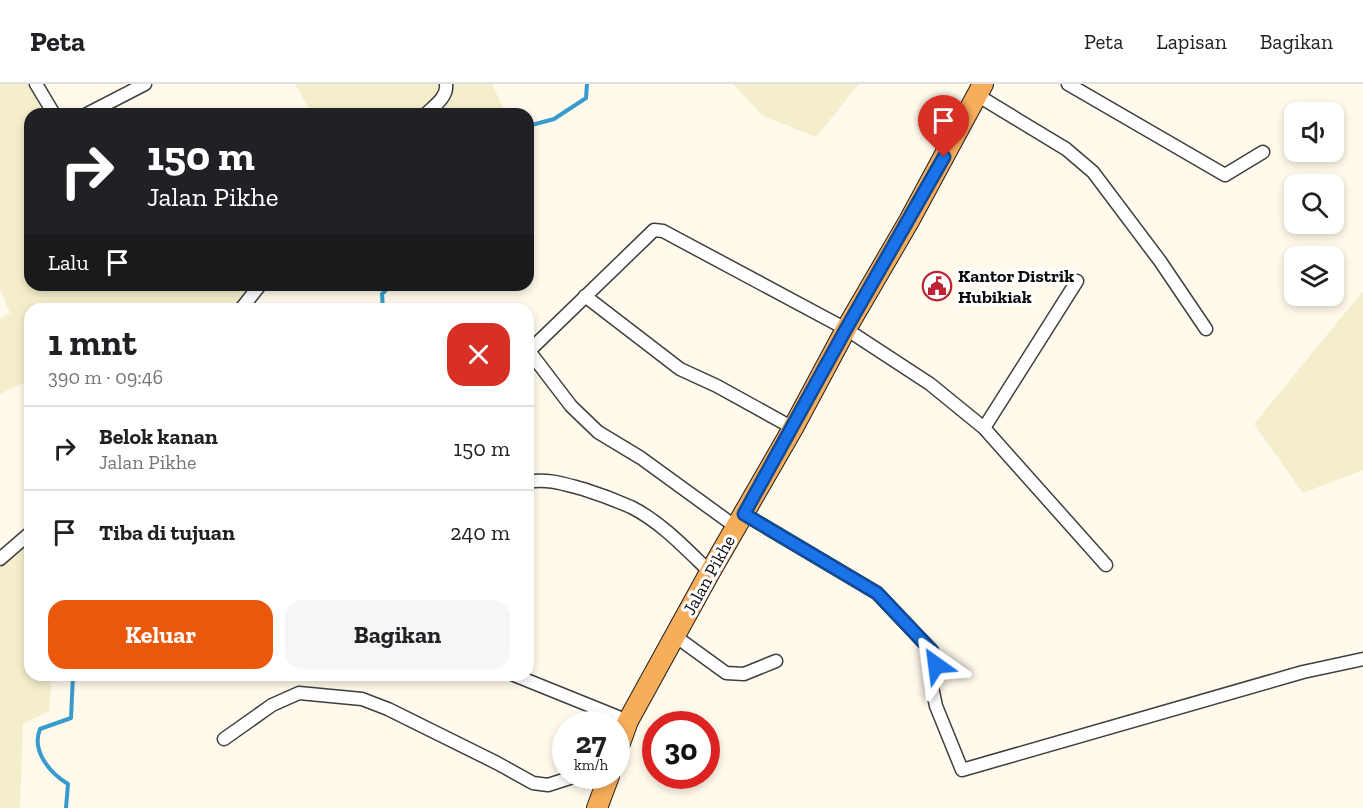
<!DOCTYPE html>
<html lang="id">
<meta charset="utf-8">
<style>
body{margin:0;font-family:"Zilla Slab",serif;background:#f6f6f6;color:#202124;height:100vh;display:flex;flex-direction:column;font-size:22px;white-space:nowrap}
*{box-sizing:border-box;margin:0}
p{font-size:20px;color:#757577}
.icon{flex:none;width:33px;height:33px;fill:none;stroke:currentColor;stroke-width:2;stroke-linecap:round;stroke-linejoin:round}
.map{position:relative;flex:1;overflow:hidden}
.drawer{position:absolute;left:24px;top:219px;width:510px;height:378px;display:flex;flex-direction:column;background:#fff;border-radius:18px;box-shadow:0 3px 9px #0003}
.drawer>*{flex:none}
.guide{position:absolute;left:24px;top:24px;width:510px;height:183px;border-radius:18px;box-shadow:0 3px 9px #0003;background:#202124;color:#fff;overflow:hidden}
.controls{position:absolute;left:1284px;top:18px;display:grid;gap:12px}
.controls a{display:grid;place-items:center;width:60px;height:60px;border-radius:12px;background:#fff;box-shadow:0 3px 9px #0003;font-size:30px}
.speed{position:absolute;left:552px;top:627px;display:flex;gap:12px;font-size:30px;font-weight:700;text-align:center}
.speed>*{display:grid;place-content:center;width:78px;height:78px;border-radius:50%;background:#fff;box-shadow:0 3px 9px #0003;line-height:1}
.speed small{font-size:15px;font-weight:400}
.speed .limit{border:9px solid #d22;background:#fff;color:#111}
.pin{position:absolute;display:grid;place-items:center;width:51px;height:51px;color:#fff;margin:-62px -26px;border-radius:50% 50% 50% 0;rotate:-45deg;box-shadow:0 0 6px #0007}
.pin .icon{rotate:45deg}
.me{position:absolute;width:66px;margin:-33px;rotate:329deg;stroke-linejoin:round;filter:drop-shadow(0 0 4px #0008)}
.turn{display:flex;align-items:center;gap:21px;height:126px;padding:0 24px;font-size:27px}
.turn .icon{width:78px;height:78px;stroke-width:2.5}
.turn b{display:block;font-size:42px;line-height:51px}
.then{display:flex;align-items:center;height:57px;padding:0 24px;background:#0003;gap:12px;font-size:22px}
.round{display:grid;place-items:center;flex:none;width:63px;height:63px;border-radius:18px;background:#f6f6f6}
.summary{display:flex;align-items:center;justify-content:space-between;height:102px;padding:0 24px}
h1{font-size:36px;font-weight:800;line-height:45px}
.cta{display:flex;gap:12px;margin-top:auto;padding:12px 24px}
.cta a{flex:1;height:69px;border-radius:18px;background:#ea580c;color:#fff;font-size:24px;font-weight:800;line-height:69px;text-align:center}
.cta a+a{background:#f6f6f6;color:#202124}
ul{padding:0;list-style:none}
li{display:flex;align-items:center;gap:18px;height:84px;padding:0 24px;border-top:2px solid #e0e0e0}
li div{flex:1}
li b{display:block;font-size:22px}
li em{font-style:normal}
header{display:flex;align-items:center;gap:36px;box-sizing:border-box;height:84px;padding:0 30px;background:#fff;border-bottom:2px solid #e0e0e0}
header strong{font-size:28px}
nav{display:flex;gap:33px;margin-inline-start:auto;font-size:21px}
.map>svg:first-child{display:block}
.farmland{fill:#f4eecc}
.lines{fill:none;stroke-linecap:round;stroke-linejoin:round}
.stream{stroke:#379ccd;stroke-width:4}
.minor-casing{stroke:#3f3f3f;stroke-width:15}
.trunk-casing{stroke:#1d1d1d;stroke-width:22}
.minor{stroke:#fff;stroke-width:12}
.trunk{stroke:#f7ae5b;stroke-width:20}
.route-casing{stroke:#114b97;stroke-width:15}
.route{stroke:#1a73e8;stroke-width:10}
.labels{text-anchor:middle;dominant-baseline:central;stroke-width:6;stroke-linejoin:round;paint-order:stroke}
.poi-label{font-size:18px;font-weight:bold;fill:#0c0c0c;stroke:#fff;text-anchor:start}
.street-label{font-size:18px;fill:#0c0c0c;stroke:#fff}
</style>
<header>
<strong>Peta</strong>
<nav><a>Peta</a><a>Lapisan</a><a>Bagikan</a></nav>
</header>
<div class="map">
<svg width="1363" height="724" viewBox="0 0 1363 724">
<rect width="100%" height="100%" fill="#fffaeb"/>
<g class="farmland">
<polygon points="0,0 28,0 44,30 30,30 30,201 253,201 235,225 30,225 30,296 0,310 0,235 10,229 0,205"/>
<polygon points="295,0 492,0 506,30 309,30 311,28"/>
<polygon points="733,0 859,0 816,53 763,32"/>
<polygon points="1363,207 1363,386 1303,409 1254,340"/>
<polygon points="30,450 30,591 52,591 49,627 23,640 20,724 0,724 0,475"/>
</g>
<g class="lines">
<g class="stream">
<polyline points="528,42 554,35 586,14 587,0"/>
<polyline points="383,225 382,210 391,201"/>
<path d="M66 724 68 700C50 689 31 667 40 645L71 634 73 591"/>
</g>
<g class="minor-casing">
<g id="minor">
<polyline points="36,0 54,30"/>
<polyline points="1068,0 1225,91 1263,68"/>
<polyline points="977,11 1066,65 1093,88 1160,177 1206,245"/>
<polyline points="87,30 145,0"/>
<path d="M426 30C434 22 448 13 446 0"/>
<polyline points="585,212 680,285 717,302 793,344"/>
<polyline points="241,225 260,201"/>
<polyline points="984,344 1077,197"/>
<path d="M528 398C547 394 564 400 583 405 599 410 615 416 631 423 661 438 686 465 710 488"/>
<polyline points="744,430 877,509 932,567 936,581 932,603 936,622 962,686 1303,588 1363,575"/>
<polyline points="736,443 641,374 598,348 571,322 529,267 654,146 663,147 846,245 930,300 984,344 1106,481"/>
<polyline points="0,475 30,449"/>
<polyline points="675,552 726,589 744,590 776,577"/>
<polyline points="514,591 628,637"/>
<polyline points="224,655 272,621 299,609 362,615 388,625 497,679 533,699 548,701 576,692"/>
</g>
</g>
<g class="trunk-casing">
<g id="trunk">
<polyline points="616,670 628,637 710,488 793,344 846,245 909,137 983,0"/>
<polyline points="597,724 609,692"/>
</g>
</g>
<use href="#minor" class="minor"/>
<use href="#trunk" class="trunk"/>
</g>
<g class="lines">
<g class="route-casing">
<polyline id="route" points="936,581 932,567 877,509 744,430 846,245 944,73"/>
</g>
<use href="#route" class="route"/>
</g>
<defs>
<g id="civic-ring" transform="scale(1.5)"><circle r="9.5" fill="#fff" stroke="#bc2436" stroke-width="1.5"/><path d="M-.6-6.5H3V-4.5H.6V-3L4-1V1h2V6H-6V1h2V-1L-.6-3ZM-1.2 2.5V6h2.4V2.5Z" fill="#bc2436"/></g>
</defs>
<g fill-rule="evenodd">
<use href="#civic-ring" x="937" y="202"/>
</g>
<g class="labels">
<g class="poi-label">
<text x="958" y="192">Kantor Distrik<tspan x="958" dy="21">Hubikiak</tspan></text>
</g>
<g class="street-label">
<text transform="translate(709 491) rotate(-61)">Jalan Pikhe</text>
</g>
</g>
</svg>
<div class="controls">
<a><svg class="icon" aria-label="sound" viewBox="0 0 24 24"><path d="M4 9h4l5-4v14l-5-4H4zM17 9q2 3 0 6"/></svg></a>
<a><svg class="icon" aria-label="search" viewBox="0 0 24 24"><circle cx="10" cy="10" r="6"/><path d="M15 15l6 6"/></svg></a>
<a><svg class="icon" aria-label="layers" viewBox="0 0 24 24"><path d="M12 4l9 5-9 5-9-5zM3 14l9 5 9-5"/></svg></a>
</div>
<div class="speed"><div>27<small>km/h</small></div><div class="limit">30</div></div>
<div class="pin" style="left:944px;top:73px;background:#d93025"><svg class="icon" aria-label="arrive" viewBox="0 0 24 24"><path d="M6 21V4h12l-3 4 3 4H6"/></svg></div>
<svg class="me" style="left:936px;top:581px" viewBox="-20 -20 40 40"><path d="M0-17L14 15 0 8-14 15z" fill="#1a73e8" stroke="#fff" stroke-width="4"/></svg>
<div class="guide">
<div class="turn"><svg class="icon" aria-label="right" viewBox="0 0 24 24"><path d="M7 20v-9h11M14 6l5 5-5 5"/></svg><div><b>150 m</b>Jalan Pikhe</div></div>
<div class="then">Lalu<svg class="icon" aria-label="arrive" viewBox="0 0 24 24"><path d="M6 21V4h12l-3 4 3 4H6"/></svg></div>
</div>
<section class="drawer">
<div class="summary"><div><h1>1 mnt</h1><p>390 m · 09:46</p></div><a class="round" style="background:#d93025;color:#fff"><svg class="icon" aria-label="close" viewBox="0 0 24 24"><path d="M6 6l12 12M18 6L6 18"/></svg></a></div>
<ul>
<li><svg class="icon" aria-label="right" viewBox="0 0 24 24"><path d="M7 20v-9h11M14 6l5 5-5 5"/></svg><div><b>Belok kanan</b><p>Jalan Pikhe</p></div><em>150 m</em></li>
<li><svg class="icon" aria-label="arrive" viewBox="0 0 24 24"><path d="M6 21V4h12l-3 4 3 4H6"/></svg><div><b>Tiba di tujuan</b></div><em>240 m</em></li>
</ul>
<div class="cta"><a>Keluar</a><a>Bagikan</a></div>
</section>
</div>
